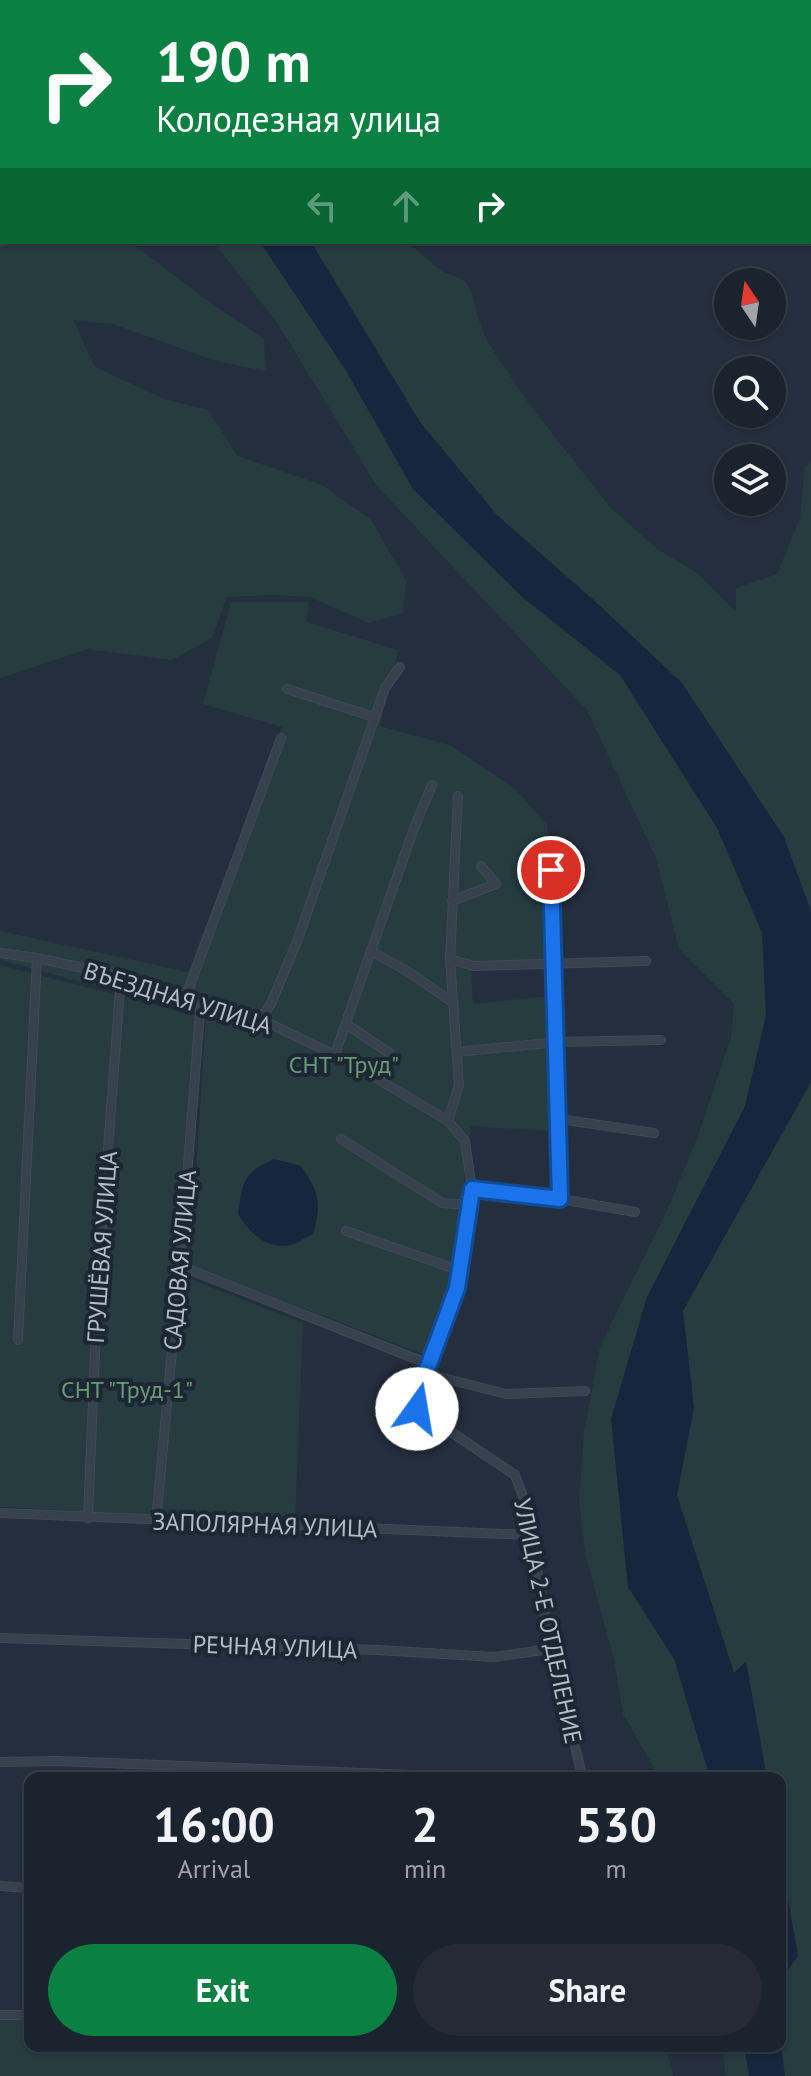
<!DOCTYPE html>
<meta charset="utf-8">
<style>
body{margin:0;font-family:"PT Sans",sans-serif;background:#242b36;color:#f1f3f6;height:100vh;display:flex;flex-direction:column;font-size:30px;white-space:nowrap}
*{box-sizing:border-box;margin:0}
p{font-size:26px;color:#a0a4aa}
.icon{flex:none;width:44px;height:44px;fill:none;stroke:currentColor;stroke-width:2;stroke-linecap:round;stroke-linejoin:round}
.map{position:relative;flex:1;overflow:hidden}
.side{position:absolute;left:24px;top:1772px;width:762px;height:280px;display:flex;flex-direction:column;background:#1b232e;border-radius:16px;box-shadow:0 2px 6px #0004,0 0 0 2px #39404a}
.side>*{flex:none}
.top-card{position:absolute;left:0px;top:0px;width:812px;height:244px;box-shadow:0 2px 6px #0004,0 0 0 2px #39404a;background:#0b8043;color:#fff;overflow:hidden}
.needle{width:52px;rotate:347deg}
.controls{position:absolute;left:714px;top:268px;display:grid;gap:16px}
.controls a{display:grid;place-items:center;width:72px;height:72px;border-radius:50%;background:#1b232e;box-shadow:0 2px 6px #0004,0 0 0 2px #39404a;font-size:40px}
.pin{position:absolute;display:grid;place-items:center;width:68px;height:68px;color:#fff;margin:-34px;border:4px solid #fff;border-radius:50%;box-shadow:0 2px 8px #0007}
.me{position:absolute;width:88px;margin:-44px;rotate:13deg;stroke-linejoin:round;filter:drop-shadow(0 0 6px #0008)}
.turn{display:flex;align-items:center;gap:28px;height:168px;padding:0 24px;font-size:36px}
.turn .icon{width:104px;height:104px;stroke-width:2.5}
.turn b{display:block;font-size:56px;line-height:68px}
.lanes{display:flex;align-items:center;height:76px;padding:0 24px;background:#0003;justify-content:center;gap:40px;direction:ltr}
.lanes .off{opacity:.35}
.eta{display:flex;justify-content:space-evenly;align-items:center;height:136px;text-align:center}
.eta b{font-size:48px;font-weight:700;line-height:56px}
.button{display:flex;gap:16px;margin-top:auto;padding:16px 24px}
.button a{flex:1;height:92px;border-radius:48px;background:#0b8043;color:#fff;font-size:32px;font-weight:700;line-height:92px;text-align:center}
.button a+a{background:#242b36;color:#f1f3f6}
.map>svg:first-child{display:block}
.green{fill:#263c3f}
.water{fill:#17263c}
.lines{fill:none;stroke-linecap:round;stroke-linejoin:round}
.minor-casing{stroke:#414a57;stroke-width:10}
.minor{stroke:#38414e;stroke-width:8}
.route-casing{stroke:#114b97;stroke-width:20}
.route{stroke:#1a73e8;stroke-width:14}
.labels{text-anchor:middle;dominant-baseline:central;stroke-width:8;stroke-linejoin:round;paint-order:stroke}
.street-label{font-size:24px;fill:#b4bcc9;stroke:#1d2633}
.park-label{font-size:24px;fill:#6b9a76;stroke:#1d2633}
</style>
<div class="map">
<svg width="811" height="2076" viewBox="0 0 811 2076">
<rect width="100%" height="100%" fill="#242f3e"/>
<g class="green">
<polygon points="0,164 2,242 130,242 219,309 264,338 266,371 216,361 113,324 73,320 95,367 167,400 208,410 238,456 322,485 371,520 406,580 403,613 369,623 310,597 274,595 227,597 212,638 172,660 87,649 0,678"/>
<polygon points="213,242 407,242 443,272 464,280 471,290 478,318 487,341 532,408 611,508 657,549 696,572 736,612 736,588 777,574 800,518 805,466 811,461 811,2076 726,2076 722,2046 780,2046 780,1778 660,1778 623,1714 614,1659 585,1554 579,1501 584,1432 600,1347 669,1206 698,1136 731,1037 734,1004 679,949 656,858 587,710 377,486 276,321"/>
<polygon points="231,602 309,602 306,622 398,650 380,726 452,746 515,789 547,825 550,959 471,965 473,1004 551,996 553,1131 471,1126 450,1290 425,1355 190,1265 206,1015 0,960 0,931 188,972 282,727 203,704"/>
<polygon points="0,965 197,1016 180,1275 303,1323 295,1522 0,1507"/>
<polygon points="0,2015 30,2016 30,2046 666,2046 673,2076 0,2076"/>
</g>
<g class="water">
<polygon points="260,242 309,242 313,245 420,422 497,515 598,604 682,683 784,837 811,911 811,1082 683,1311 694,1408 677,1495 734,1673 746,1661 767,1778 710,1778 674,1659 628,1587 611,1419 647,1297 745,1106 766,1015 762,933 717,828 620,675 521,596 413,489 345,369"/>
<path d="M274 1159 301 1166C319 1191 322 1204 313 1234 306 1237 297 1244 290 1245 266 1250 249 1232 238 1214 243 1182 242 1173 274 1159Z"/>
<polygon points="780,1854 798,1956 780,1981"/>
<polygon points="780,2038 785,2076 749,2076 744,2046 780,2046"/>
</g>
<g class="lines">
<g class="minor-casing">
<g id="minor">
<polyline points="287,689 374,717"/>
<polyline points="452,901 496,884 481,866"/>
<polyline points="371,951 412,974 453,1003"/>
<polyline points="0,953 37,958 121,976 260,1019 349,1062 448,1121 465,1141 472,1189 457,1288 429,1364 417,1389 417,1409 515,1475 527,1508 550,1649 583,1778"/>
<polyline points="450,959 474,966 646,961"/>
<polyline points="186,996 281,738"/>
<polyline points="260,1019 271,1004 298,939 385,688 400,667"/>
<polyline points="346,1024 389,1053"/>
<polyline points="456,1052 558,1042 661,1040"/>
<polyline points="335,1054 413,831 432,785"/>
<polyline points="559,1119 654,1133"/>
<polyline points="448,1121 459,1085 450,959 458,796"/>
<polyline points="341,1139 442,1203 469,1205"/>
<polyline points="472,1189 566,1200 635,1212"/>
<polyline points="560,1199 551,870 578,866"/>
<polyline points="346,1231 461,1271"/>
<polyline points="180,1266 429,1364 435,1376 506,1394 585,1391"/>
<polyline points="18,1340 37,958"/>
<polyline points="0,1513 531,1535"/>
<polyline points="88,1518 98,1282 121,976"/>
<polyline points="156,1521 180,1266 201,1000"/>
<polyline points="0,1638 377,1650 494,1657 550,1649"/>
<polyline points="0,1762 57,1761 489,1778"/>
<polyline points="0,1886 30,1888"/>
<polyline points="0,2015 30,2015"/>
</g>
</g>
<use href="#minor" class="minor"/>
</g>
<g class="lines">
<g class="route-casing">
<polyline id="route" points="417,1409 417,1389 429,1364 457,1288 472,1189 560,1199 551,870"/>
</g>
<use href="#route" class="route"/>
</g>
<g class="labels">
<g class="street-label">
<text transform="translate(178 998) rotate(17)">ВЪЕЗДНАЯ УЛИЦА</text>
<text transform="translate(102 1247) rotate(-86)">ГРУШЁВАЯ УЛИЦА</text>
<text transform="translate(180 1260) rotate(-85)">САДОВАЯ УЛИЦА</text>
<text transform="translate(265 1525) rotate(2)">ЗАПОЛЯРНАЯ УЛИЦА</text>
<text transform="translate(548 1621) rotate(78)">УЛИЦА 2-Е ОТДЕЛЕНИЕ</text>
<text transform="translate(275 1647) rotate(2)">РЕЧНАЯ УЛИЦА</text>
</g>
<g class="park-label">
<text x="344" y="1064">СНТ "Труд"</text>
<text x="127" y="1389">СНТ "Труд-1"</text>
</g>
</g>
</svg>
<div class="controls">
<a><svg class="needle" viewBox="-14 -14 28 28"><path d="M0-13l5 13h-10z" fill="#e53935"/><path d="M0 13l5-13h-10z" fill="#a0a4aa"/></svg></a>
<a><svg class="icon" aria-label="search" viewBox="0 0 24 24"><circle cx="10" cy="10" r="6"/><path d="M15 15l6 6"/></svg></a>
<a><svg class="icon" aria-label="layers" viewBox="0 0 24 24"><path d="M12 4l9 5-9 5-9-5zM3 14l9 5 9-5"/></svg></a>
</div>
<div class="pin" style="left:551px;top:870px;background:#d93025"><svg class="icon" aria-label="arrive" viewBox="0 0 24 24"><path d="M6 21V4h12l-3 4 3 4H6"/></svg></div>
<svg class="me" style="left:417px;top:1409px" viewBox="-20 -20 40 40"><circle r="19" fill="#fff"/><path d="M0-13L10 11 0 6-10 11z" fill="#1a73e8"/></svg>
<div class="top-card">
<div class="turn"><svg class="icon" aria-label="right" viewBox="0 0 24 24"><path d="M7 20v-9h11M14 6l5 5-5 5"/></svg><div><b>190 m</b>Колодезная улица</div></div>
<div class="lanes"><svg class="icon off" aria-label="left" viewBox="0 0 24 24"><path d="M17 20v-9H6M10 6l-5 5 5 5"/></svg><svg class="icon off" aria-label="ahead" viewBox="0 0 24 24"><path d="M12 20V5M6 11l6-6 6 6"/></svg><svg class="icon" aria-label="right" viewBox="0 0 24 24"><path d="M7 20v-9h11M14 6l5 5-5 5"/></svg></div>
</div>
<section class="side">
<div class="eta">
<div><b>16:00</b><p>Arrival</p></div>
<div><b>2</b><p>min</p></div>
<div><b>530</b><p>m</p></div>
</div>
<div class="button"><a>Exit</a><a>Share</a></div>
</section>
</div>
